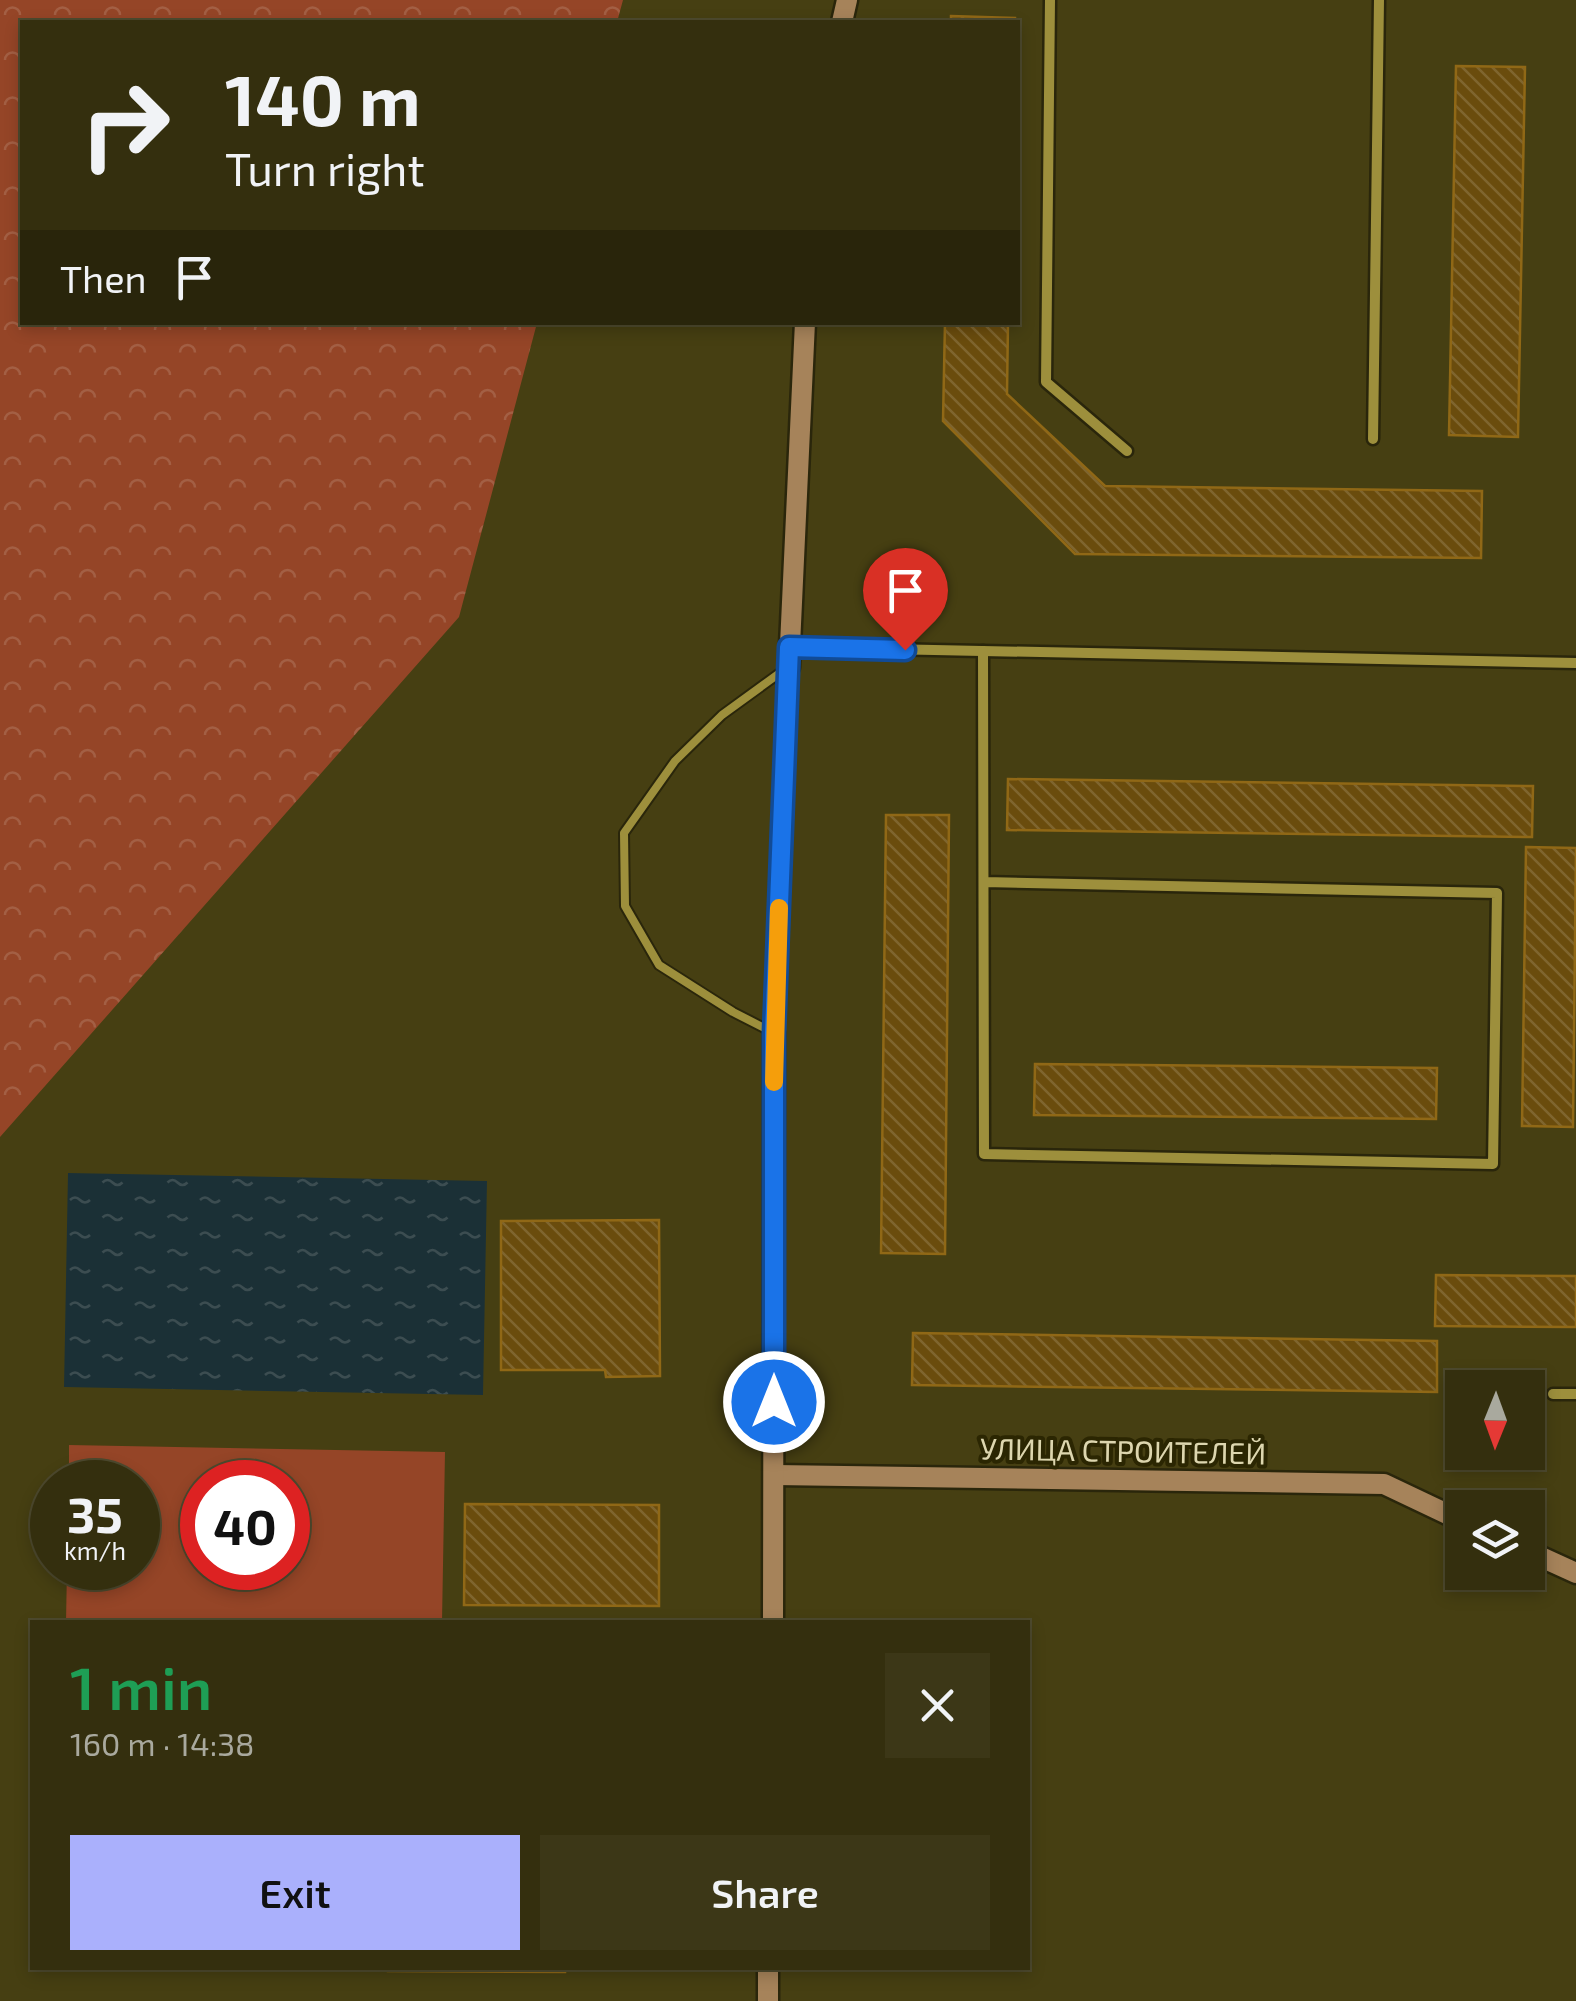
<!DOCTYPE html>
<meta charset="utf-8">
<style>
body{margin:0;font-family:"Exo 2",sans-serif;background:#3c3717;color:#f1f3f6;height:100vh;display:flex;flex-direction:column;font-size:38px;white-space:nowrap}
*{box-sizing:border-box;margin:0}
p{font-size:32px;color:#a9a99e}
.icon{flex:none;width:55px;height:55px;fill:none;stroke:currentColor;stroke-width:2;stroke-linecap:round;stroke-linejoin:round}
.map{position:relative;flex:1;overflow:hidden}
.drawer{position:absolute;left:30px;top:1620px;width:1000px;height:350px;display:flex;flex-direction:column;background:#342f0e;border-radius:0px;box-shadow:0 5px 15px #0003,0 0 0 2px #4e4a2e}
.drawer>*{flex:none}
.top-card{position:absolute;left:20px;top:20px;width:1000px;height:305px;border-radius:0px;box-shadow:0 5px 15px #0003,0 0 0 2px #4e4a2e;background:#342f0e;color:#f1f3f6;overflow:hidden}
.needle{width:65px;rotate:181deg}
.buttons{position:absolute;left:1445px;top:1370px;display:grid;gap:20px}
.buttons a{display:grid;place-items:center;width:100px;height:100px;border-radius:0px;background:#342f0e;box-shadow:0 5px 15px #0003,0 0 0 2px #4e4a2e;font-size:50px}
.speed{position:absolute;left:30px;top:1460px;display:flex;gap:20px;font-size:50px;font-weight:700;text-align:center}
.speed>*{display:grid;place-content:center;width:130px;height:130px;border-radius:50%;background:#342f0e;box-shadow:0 5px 15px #0003,0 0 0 2px #4e4a2e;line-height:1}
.speed small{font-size:25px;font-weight:400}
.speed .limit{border:15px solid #d22;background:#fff;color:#111}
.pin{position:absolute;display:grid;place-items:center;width:85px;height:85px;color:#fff;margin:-102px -42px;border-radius:50% 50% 50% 0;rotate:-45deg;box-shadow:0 0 10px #0007}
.pin .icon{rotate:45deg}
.me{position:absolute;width:110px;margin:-55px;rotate:0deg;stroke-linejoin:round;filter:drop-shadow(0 0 8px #0008)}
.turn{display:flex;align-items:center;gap:35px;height:210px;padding:0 40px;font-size:45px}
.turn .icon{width:130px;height:130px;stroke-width:2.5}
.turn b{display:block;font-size:70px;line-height:85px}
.then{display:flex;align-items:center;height:95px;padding:0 40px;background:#0003;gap:20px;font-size:38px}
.round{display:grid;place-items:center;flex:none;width:105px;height:105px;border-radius:0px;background:#3c3717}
.headline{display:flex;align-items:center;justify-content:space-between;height:170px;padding:0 40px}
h1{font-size:60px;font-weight:600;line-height:75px;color:#1e9e55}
.cta{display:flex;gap:20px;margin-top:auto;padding:20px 40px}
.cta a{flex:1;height:115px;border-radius:0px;background:#aab0fc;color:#111;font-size:40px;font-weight:600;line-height:115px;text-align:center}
.cta a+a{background:#3c3717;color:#f1f3f6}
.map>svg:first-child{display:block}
.grass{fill:#954527;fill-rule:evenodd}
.forest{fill:url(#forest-crowns)}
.water{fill:url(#water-ripples)}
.building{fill:url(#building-back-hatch);stroke:#906816;stroke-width:2.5}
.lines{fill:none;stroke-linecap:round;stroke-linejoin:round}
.lane-casing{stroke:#2a260b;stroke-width:12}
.street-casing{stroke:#2a260b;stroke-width:15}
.secondary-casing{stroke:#2a260b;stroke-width:25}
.lane{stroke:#9d8f3c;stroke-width:8}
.street{stroke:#9d8f3c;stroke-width:10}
.secondary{stroke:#a6835a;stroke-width:20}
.route-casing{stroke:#114b97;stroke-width:25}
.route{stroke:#1a73e8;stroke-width:18}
.slow{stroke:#f59e0b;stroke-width:18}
.labels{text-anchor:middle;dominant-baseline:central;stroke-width:8;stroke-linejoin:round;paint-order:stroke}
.street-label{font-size:30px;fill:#ddd6af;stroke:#2b2602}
</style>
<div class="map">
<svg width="1576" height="2001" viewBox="0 0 1576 2001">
<defs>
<pattern id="forest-crowns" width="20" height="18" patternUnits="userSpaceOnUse" patternTransform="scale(2.5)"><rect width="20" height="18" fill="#954527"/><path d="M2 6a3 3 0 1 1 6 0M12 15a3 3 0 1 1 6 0" fill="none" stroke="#a35f44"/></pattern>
<pattern id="water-ripples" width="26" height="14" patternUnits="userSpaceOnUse" patternTransform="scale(2.5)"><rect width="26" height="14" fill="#1b3036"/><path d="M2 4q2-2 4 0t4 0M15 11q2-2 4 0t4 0" fill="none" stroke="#3c4d51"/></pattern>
<pattern id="building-back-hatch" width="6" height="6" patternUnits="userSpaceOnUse" patternTransform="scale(2.5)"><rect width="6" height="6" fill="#6a4c0d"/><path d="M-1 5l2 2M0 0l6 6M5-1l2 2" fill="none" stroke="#7f652e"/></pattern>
</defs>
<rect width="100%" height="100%" fill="#463f12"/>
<path class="grass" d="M69 1445 445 1452 442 1622H66L67 1568H138V1482H69ZM202 1482H288V1568H202Z"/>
<polygon class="forest" points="0,0 623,0 617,22 22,22 22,322 537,323 459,617 0,1137"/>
<polygon class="water" points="68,1173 487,1181 483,1395 64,1387"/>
<g class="building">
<polygon points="951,16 1015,18 1015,22 951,22"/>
<polygon points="1456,66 1525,67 1518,437 1449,435"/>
<polygon points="945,322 1008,322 1007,394 1105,486 1482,491 1481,558 1075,554 943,421"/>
<polygon points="1008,779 1533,786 1532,837 1007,830"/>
<polygon points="886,815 949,815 945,1254 881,1253"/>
<polygon points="1526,847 1576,848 1573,1127 1522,1126"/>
<polygon points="1035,1064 1437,1068 1436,1119 1034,1115"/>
<polygon points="659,1220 660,1376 606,1377 605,1370 501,1370 501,1221"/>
<polygon points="1436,1275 1576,1276 1576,1327 1435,1326"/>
<polygon points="913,1333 1437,1341 1437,1392 912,1385"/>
<polygon points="465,1504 659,1505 659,1606 464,1605"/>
<polygon points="388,1968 565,1968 565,1972 388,1971"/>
</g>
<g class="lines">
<g class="lane-casing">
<polyline id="lane" points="774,1033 733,1012 659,965 625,906 624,833 675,761 722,715 788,667"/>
</g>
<g class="street-casing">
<g id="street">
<polyline points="1050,0 1046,382 1127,451"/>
<polyline points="1373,439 1379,0"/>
<polyline points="790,647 1576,663"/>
<polyline points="983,651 984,1154 1493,1164 1497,893 984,882"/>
<polyline points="774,1033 789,667"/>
<polyline points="1553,1394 1576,1394"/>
</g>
</g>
<g class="secondary-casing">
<g id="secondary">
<polyline points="842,22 847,0"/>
<polyline points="789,667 805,322"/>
<polyline points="775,1475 1384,1484 1462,1521"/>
<polyline points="1528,1551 1576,1573"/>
<polyline points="773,1622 774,1033"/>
<polyline points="768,2001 768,1968"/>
</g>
</g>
<use href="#lane" class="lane"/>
<use href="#street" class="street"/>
<use href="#secondary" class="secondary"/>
</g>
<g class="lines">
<g class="route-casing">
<polyline id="route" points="774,1402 774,1033 789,647 905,650"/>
</g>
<use href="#route" class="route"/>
<polyline class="slow" points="774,1082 779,908"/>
</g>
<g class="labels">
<g class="street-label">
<text transform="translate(1123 1450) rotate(1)">УЛИЦА СТРОИТЕЛЕЙ</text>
</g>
</g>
</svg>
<div class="buttons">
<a><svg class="needle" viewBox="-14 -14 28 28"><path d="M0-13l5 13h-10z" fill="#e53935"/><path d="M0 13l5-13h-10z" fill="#a9a99e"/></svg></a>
<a><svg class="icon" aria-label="layers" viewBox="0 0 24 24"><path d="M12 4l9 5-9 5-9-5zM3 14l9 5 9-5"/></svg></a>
</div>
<div class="speed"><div>35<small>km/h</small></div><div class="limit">40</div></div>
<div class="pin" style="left:905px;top:650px;background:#d93025"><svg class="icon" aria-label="arrive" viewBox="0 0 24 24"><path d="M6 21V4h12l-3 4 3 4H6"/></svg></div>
<svg class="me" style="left:774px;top:1402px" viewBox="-20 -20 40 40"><circle r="17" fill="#1a73e8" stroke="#fff" stroke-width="3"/><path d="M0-11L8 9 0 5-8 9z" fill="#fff"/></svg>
<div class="top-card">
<div class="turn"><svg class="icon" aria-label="right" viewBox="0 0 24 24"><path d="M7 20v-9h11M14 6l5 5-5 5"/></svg><div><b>140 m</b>Turn right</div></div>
<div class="then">Then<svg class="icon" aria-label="arrive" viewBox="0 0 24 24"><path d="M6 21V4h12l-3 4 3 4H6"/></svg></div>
</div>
<section class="drawer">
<div class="headline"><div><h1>1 min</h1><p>160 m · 14:38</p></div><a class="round"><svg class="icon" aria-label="close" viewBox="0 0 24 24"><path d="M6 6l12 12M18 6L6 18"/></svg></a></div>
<div class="cta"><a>Exit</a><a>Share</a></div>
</section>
</div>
